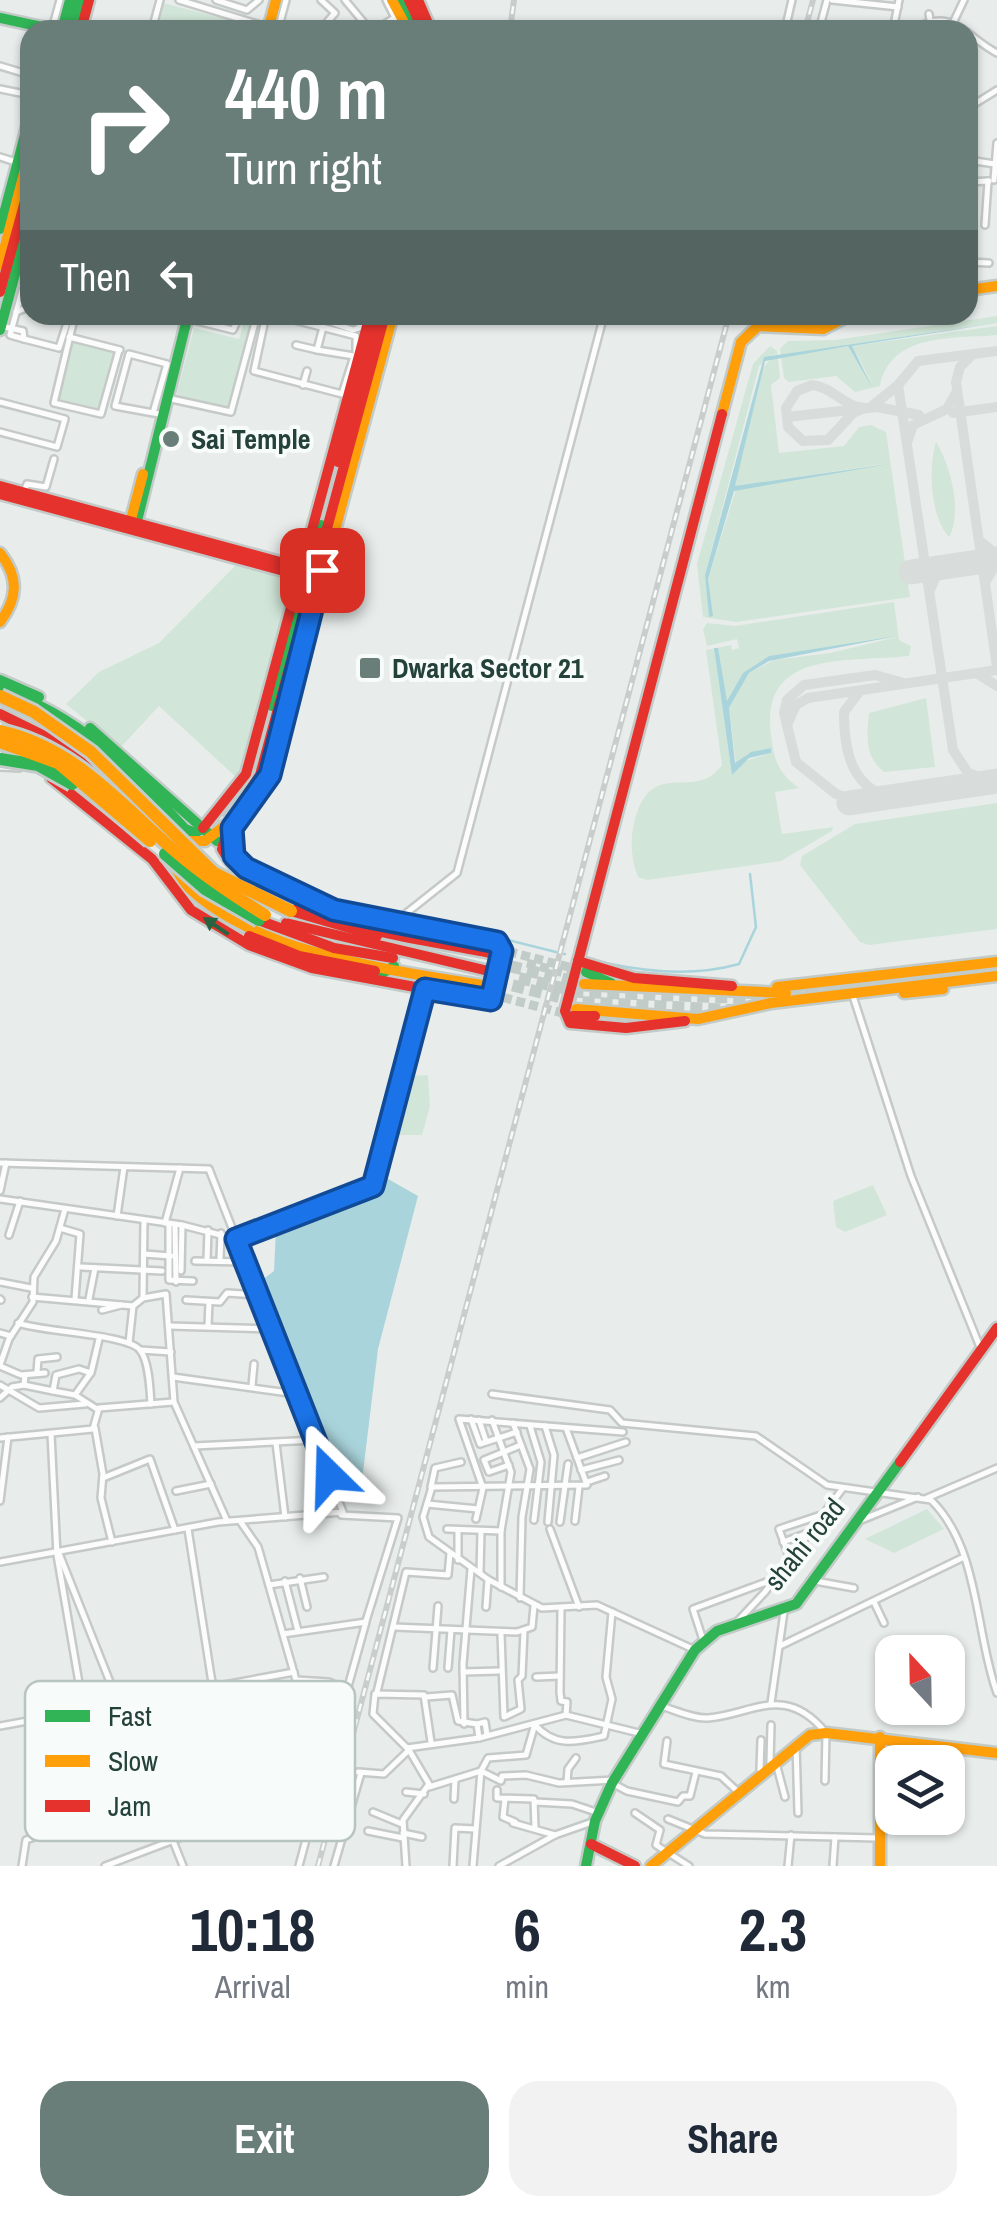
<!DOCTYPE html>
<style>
body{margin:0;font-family:"Archivo Narrow",sans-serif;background:#f2f2f3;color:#1f2937;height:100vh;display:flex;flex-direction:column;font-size:38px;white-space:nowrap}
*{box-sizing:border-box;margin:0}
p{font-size:32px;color:#747a83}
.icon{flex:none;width:55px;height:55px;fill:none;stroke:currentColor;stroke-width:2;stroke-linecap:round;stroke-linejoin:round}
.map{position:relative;height:1866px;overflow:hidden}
.drawer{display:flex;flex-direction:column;background:#fff;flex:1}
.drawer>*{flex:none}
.guide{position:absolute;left:20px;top:20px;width:958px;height:305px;border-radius:30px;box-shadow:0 2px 8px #0004;background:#697e78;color:#fff;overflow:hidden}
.needle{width:65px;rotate:338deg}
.controls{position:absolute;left:875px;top:1635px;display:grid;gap:20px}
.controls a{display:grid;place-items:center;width:90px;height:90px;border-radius:20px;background:#fff;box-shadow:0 2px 8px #0004;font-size:50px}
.pin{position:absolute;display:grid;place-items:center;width:85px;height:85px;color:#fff;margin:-42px;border-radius:20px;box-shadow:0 5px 15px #0006}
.me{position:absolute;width:110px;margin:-55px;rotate:338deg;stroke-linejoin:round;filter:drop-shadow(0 0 8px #0008)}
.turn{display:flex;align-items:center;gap:35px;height:210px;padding:0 40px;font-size:45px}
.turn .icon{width:130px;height:130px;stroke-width:2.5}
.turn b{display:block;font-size:70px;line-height:85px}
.then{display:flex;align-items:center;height:95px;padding:0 40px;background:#0003;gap:20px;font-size:38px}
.eta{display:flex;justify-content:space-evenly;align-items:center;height:170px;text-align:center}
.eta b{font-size:60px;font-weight:800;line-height:70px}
.button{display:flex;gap:20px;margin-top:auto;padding:20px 40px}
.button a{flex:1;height:115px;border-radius:30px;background:#697e78;color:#fff;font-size:40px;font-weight:800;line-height:115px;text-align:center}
.button a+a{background:#f2f2f3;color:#1f2937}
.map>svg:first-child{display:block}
.green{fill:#d1e6d8;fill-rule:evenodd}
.water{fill:#a9d4db}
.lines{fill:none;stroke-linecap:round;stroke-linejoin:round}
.stream{stroke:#a9d4db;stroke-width:2.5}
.taxiway{stroke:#d8dddc;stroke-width:10}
.runway{stroke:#d8dddc;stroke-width:25}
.secondary-tunnel{stroke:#c1cbc8;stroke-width:9;stroke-dasharray:9 4.5;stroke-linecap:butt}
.highway-tunnel{stroke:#c1cbc8;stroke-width:12;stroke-dasharray:12 6;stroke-linecap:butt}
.street-casing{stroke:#c5cac8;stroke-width:10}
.fast-casing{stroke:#c3cbc8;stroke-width:15}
.slow-casing{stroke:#c3cbc8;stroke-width:15}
.jam-casing{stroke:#c3cbc8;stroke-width:15}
.street{stroke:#fcfcfc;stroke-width:5}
.fast{stroke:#30b455;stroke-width:10}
.slow{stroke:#ff9f0a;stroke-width:10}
.jam{stroke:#e5322d;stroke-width:10}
.rail-casing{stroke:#c9cdcc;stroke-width:6}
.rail{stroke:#f7fbf9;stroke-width:2.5;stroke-dasharray:8;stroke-linecap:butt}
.fast-bridge-casing{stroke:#c3ccc9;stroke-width:18;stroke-linecap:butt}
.slow-bridge-casing{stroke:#c3ccc9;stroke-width:18;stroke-linecap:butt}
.fast-bridge{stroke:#30b455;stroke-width:12}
.slow-bridge{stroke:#ff9f0a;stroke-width:12}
.oneway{fill:#286442}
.route-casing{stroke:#114b97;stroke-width:25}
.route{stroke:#1a73e8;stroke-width:18}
.poi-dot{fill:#697e78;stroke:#f7fbf9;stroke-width:4}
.labels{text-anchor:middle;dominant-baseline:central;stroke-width:8;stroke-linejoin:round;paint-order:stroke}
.poi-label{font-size:28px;font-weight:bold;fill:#24423a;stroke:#f7fbf9;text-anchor:start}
.street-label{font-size:28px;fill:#24423a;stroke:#f7fbf9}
.key{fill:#f7fbf9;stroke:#b8c4c0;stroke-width:2.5}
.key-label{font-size:28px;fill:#24423a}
</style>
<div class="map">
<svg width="997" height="1866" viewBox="0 0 997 1866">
<rect width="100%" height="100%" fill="#e8edeb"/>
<g class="green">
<polygon points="163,3 257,27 256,30 205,23 203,30 156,30"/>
<polygon points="246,315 253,315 228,410 176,396 194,328 239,339"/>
<path d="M997 316V323L782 355 848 346 873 385 852 346 997 326V335C954 339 891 332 880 386L855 392 836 376 789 382 784 378 780 349 788 341 835 340Z"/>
<polygon points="72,342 114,353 99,412 57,401"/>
<path d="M770 346 777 351 780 378 771 385 779 453 844 446 859 427 871 425 886 432 910 597 736 622 703 617 697 564 753 364ZM777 352 761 370 734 487 889 463 736 489 708 579 710 617 705 575 759 366Z"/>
<path d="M936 442C950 464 963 512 949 537 930 516 928 468 936 442Z"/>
<polygon points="236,565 292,580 238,779 159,706 120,748 66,704 99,672 159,643"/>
<path d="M894 602 899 640 911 646 909 656C849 663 760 648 771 735 774 760 778 773 799 788L775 792 782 834 833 827 832 831 781 861 647 880 638 877C631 860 630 840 634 823 651 754 694 804 722 765L706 650 731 645 732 650 739 648 737 639 707 646 703 629 707 623 735 626ZM897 637 830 653 774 660 749 673 729 708 736 764 747 754 770 748V753L745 761 732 775 714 648 726 704 743 673 769 656Z"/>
<path d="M926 698 935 767 884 772C864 756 867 736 869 713Z"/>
<polygon points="997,803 997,929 869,945 860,942 800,865 802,856 855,824"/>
<polygon points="428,1075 430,1106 422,1135 388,1135 404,1076"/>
<polygon points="873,1185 887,1215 845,1232 836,1227 833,1201"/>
<polygon points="927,1509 944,1529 894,1553 865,1539"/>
</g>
<g class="water">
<polygon points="997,323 852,346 872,387 848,346 765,361 735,486 889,464 734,491 708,579 713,616 709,617 705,575 764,357"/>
<polygon points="897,636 769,661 749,673 729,708 735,763 751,752 771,748 771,753 749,758 732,775 714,648 718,648 727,701 743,673 769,656"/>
<polygon points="381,1175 418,1196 378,1349 360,1497 339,1489 261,1281 274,1271 276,1230 370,1194"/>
</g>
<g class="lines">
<g class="stream">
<polyline points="421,924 456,927 556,952"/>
<polyline points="564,954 565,954"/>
<path d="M588 959C637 971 689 978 739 964L756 927 750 874"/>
</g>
<g class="taxiway">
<polyline points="971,356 960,367 956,382 997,667"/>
<path d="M812 385C833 387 844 407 865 408L853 413 828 440 803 441 788 427 786 408 797 391Z"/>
<polyline points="871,407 898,385"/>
<polyline points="953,413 997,407"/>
<polyline points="787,417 877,407 919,415"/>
<polyline points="908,440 913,425 947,409 956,393"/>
<polyline points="981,542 997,555"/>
<polyline points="986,581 997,563"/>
<polyline points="930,590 936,576 956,565"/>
<polyline points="978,674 997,686"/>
<path d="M859 692 844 712C844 748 850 785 888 797"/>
<polyline points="788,723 796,705 808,698 997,670"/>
<polyline points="993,782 968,773 953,750 898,385 918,361 997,351"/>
<polyline points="858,801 836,794 796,762 784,713 787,700 804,685 875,675 904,683"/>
</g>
<g class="runway">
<polyline points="911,572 997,559"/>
<polyline points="849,803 997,781"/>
</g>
<g class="secondary-tunnel">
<polyline points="204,836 250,783 272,706"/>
<polyline points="218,916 249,936"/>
<polyline points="495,948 580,970"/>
<polyline points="527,963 583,978"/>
<polyline points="490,994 570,1015"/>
</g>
<g class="highway-tunnel">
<polyline points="492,962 568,980"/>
<polyline points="519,978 580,992 745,998 975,967"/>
<polyline points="495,981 579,1002 730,1010"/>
</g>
<g class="street-casing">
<g id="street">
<polyline points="179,0 267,27"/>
<polyline points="216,0 247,10 259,0"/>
<polyline points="321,0 335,13 328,21 334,30"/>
<polyline points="345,0 370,30"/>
<polyline points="386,0 401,30"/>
<polyline points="832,0 898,7"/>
<polyline points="929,14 931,25"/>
<polyline points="953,23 964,0"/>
<polyline points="820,27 846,30"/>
<polyline points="52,29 60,0"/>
<polyline points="152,30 160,0"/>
<polyline points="278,30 286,0"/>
<polyline points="375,30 396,17"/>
<polyline points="785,30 792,0"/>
<polyline points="819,30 827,0"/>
<polyline points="893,30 899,0"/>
<path d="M913 30C952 5 967 38 997 53"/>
<polyline points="0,66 30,75"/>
<polyline points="0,89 30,95"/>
<polyline points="968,108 997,90"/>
<polyline points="0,157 16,162"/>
<polyline points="968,160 995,164"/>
<polyline points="994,180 997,143"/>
<polyline points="968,182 989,181"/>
<polyline points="985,225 988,181"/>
<polyline points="968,262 989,263"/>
<polyline points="24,282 30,262"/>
<polyline points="16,312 26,308"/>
<polyline points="75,315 54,403 101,414 119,350"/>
<polyline points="266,315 254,371 342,394 354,356 317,350 323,327"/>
<polyline points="275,315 356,336 356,356"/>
<polyline points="300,315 303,315"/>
<polyline points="310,315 353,330 359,328 363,315"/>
<polyline points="189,319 233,330 240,315"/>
<polyline points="1,326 23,331 24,339 59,348 67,323 62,319"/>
<polyline points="69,337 120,350"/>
<polyline points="24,339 10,335 22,291 30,290"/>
<polyline points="296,345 317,350"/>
<polyline points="303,385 307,371"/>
<polyline points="167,398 231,412 257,315"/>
<polyline points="0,402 65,419 57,447 0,432"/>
<polyline points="153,413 167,364 129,354 115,406 159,414"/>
<polyline points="24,492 27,484 46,487 54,459"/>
<polyline points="0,767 19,768"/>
<polyline points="394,923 457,873 604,315"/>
<polyline points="853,996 911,1176 980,1347"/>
<polyline points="0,1163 209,1169 343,1512 218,1522 0,1562"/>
<polyline points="0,1191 6,1163"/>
<polyline points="0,1199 182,1225 236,1239 367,1191 375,1182 425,989"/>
<polyline points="117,1216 124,1167"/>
<polyline points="165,1223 180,1168"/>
<polyline points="169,1224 169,1280 193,1281"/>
<polyline points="175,1225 176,1282"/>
<polyline points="60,1228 80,1234 75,1299"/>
<polyline points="9,1235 20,1201"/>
<polyline points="144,1254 171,1256"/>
<polyline points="220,1259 221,1233"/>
<polyline points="207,1260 208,1230"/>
<polyline points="195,1261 245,1262"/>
<polyline points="81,1267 162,1271"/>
<polyline points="181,1271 182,1225"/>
<polyline points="0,1282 31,1288"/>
<polyline points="32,1297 133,1306"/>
<polyline points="143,1297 144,1220"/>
<polyline points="0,1299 1,1300"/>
<polyline points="89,1299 95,1268"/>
<polyline points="186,1300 220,1302 227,1293 258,1295"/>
<polyline points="102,1310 121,1305"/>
<path d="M18 1323C42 1332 127 1334 140 1350 149 1361 150 1389 151 1404"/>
<polyline points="169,1326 270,1329"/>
<polyline points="208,1326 209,1302"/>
<polyline points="0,1333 11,1336"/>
<polyline points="129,1343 133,1306 143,1298 166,1294 174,1402 227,1521"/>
<polyline points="140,1350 171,1352"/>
<polyline points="0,1365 9,1339 33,1302 34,1277 56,1241 65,1209"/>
<polyline points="0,1366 21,1375 45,1373"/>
<polyline points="37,1372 38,1359 57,1357"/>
<polyline points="25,1375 24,1385 53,1391"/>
<polyline points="173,1377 296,1394"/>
<polyline points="0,1385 39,1408 85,1404"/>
<polyline points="252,1386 254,1364"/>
<path d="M492 1394 610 1410 622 1423 756 1436 827 1485 931 1500C980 1548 975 1633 997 1693"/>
<polyline points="75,1395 90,1374"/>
<polyline points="0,1398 12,1387 24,1385"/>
<polyline points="97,1409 75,1395 53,1391 56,1375 79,1369 91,1373 99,1339"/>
<polyline points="471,1419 480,1444 517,1432"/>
<polyline points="479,1420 486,1441"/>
<polyline points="492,1420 511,1472 501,1531 501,1587"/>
<polyline points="513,1423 530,1469 522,1517 520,1598"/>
<polyline points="530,1426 541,1462 534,1520"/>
<polyline points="545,1426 554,1455 548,1522"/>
<polyline points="95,1428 103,1474 101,1498 112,1542"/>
<polyline points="566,1428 587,1485 432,1487 423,1517 429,1537 489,1580 542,1608 597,1605 695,1650"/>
<polyline points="51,1434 57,1555 84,1712"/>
<polyline points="0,1438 93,1429 99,1408 173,1402"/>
<polyline points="276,1443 285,1517"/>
<polyline points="194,1446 315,1440"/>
<polyline points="577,1458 626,1442"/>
<polyline points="509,1465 489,1472 484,1460 521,1445"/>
<polyline points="581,1470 619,1460"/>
<polyline points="103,1478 150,1459 175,1530"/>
<polyline points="587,1482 605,1476"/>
<polyline points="431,1487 435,1468 461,1462"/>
<polyline points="176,1491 211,1484"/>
<polyline points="927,1498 997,1468"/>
<polyline points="0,1501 8,1437"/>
<polyline points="427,1504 478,1509"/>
<polyline points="341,1515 398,1518 366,1621"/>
<polyline points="476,1519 483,1488 459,1419 623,1432"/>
<polyline points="240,1521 258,1547 296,1680 329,1682 348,1691"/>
<polyline points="575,1521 579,1487"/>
<polyline points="859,1521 918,1497"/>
<polyline points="560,1522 568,1464"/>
<polyline points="188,1529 213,1689"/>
<polyline points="447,1529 501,1531"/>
<polyline points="550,1529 579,1607"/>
<polyline points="458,1530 458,1560"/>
<polyline points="783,1542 808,1533"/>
<polyline points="58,1551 183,1866"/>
<polyline points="790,1559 779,1529 824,1514"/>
<polyline points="480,1573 481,1531"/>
<polyline points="300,1578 307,1607"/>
<polyline points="285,1581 298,1631"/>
<polyline points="815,1581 854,1588"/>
<polyline points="269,1585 324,1577"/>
<polyline points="874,1602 884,1623"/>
<polyline points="486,1607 488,1580"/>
<polyline points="561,1609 560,1692 561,1701 567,1702 566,1715"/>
<polyline points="736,1623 765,1592 843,1488"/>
<polyline points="394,1627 517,1632 532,1627 534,1606"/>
<polyline points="283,1634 366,1622 317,1798"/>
<polyline points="501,1634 504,1717 521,1709 518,1680 522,1676 524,1631"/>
<polyline points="703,1640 693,1609 772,1580"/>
<polyline points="780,1646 962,1558"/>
<polyline points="433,1668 438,1606"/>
<polyline points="448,1668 451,1630"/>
<polyline points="463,1672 500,1671"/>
<polyline points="536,1677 560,1676"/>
<polyline points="220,1687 263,1799"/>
<polyline points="377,1692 406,1572 448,1575 450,1553"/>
<polyline points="426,1697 452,1695 458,1721 477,1724 479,1738"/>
<polyline points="771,1703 784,1612"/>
<path d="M661 1706C675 1710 693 1719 708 1718 751 1715 785 1682 826 1733L825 1781"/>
<polyline points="464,1724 463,1664 471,1569"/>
<polyline points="477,1724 485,1722 487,1735"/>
<path d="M534 1724C555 1748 576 1742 604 1736L612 1699 606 1677 612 1612"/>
<polyline points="0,1726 294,1672"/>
<polyline points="309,1731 336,1733"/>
<polyline points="667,1741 664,1764 721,1776 737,1791"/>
<polyline points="796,1744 798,1813"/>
<polyline points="407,1748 479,1738 566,1715 639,1733"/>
<polyline points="770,1762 771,1725"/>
<polyline points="776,1763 785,1797"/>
<polyline points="760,1769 761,1740"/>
<polyline points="358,1772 384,1774 409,1750"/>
<polyline points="149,1774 171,1774 197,1764"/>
<polyline points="567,1782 568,1769 576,1758"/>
<polyline points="612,1783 627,1791 678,1802 683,1796 690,1796 696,1772"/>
<polyline points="429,1787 481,1771 501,1781 502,1776 526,1775 559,1783 614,1780"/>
<polyline points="497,1790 497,1798 534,1799 535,1828"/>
<polyline points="406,1792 424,1794"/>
<polyline points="454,1799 455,1780"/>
<polyline points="505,1799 503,1817 515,1822"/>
<polyline points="535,1802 572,1804 599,1813"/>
<polyline points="240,1811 250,1837"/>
<polyline points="373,1812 402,1824"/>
<polyline points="635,1813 660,1830 656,1845 689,1866"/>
<polyline points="219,1819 189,1742 281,1706"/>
<polyline points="668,1819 705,1834 878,1838"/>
<polyline points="513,1823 555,1835"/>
<polyline points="368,1831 403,1838"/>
<polyline points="403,1833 422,1837"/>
<polyline points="22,1866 26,1840 67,1825"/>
<polyline points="105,1866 216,1824 272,1796 317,1798 299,1866"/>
<polyline points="334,1866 361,1773"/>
<polyline points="406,1866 403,1820 429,1784 409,1750 373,1714 375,1694 424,1695 431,1742"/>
<polyline points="453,1866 455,1828 475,1829"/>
<polyline points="473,1866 481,1771 488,1758 526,1755 535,1724"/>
<polyline points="499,1866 555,1835 595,1821"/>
<polyline points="788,1866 791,1835"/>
<polyline points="833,1866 835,1837"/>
</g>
</g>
<g class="fast-casing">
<g id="fast">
<polyline points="400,0 415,30"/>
<polyline points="0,18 56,30"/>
<polyline points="62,30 70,0"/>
<polyline points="71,30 80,0"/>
<polyline points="0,229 30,116"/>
<polyline points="0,330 30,218"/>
<polyline points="136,525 188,315"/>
<polyline points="0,680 39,697"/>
<path d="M0 690C79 714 131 770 185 829L195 833 203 828"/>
<polyline points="272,706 321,525"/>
<polyline points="90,728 217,841"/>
<polyline points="586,972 611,983"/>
<polyline points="373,979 394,966"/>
<polyline points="586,1866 595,1821 612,1783 695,1650 717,1631 796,1604 900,1462"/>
</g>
</g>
<g class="slow-casing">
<g id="slow">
<polyline points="392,0 408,30"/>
<polyline points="268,30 276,0"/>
<polyline points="0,265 30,150"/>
<polyline points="968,290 997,286"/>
<polyline points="722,414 741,342 758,326 823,329 850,315"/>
<polyline points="129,527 143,474"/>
<path d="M0 553C19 577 18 598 0 622"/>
<polyline points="178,841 205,841 227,824"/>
<path d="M169 856C175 867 181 880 189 888 260 956 400 971 493 987"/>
<polyline points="246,866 230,845 233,828 269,775 393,315"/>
<polyline points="584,984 786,993"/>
<polyline points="777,987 997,962"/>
<polyline points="904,993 943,989"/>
<polyline points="576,1009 698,1019 771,1003 997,976"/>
<polyline points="880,1737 880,1866"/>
<polyline points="651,1866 810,1735 826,1733 997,1753"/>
</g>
</g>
<g class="jam-casing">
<g id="jam">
<polyline points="409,0 423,30"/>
<polyline points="418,0 431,30"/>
<polyline points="81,30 89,0"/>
<polyline points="0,292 30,183"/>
<path d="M385 315 260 775 230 820 222 849C263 922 418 938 495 954"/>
<polyline points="338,462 378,315"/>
<polyline points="0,486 306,569"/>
<polyline points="0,494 306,577"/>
<polyline points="0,714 63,745 117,785"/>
<polyline points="51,778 152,859 191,910 249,945 312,968 491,1001 501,945 334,911 246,866"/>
<polyline points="203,828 246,774 370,315"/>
<polyline points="291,911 377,936"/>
<polyline points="261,921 334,948 393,958"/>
<polyline points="286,923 497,973"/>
<polyline points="249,936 299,956 375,971"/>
<polyline points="578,961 634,978 732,986"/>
<polyline points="464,988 490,994"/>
<polyline points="573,1016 595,1016"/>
<polyline points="685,1021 626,1028 570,1023 565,1011 722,414"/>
<polyline points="900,1462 997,1328"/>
<polyline points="591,1844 635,1866"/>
</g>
</g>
<use href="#street" class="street"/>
<use href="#fast" class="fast"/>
<use href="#slow" class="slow"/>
<use href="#jam" class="jam"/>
<g class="rail-casing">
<g id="rail">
<polyline points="510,30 514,0"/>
<polyline points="805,30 813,0"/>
<polyline points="318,1866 729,315"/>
</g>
</g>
<use href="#rail" class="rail"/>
<g class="fast-bridge-casing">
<g id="fast-bridge">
<polyline points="0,759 38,765 72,784"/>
<polyline points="165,854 205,889 259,920"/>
</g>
</g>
<g class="slow-bridge-casing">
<g id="slow-bridge">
<polyline points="0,696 34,712 91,752 214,873 291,911"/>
<path d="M0 731C75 747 120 804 176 852 204 876 234 896 265 915"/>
<polyline points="0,742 58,763 150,841"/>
</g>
</g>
<use href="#fast-bridge" class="fast-bridge"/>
<use href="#slow-bridge" class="slow-bridge"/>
</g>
<defs><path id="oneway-solid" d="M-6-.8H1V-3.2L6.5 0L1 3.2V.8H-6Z" transform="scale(2.5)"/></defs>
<use class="oneway" href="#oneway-solid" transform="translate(216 926) rotate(-146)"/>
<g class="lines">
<g class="route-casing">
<polyline id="route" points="322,570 270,775 232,828 234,856 246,868 334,910 497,942 502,951 491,1000 425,989 373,1186 236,1239 329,1475"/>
</g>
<use href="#route" class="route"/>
</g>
<g class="poi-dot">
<circle cx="171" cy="439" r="10"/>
<rect x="358" y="656" width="24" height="24" rx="5"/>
</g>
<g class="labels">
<g class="poi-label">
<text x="191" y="439">Sai Temple</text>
<text x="392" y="668">Dwarka Sector 21</text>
</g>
<g class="street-label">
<text transform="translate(804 1544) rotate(-51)">shahi road</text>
</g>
</g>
<rect x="25" y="1681" width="330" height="160" rx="15" class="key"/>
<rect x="45" y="1710" width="45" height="12" fill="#30b455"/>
<rect x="45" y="1755" width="45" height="12" fill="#ff9f0a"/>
<rect x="45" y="1800" width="45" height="12" fill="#e5322d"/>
<g class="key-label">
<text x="108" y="1726">Fast</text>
<text x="108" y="1771">Slow</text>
<text x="108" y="1816">Jam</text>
</g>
</svg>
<div class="controls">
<a><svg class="needle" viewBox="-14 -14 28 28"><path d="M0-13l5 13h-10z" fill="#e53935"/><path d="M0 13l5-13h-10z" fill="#747a83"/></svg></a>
<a><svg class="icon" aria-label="layers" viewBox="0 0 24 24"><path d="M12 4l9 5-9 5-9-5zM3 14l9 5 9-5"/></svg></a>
</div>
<div class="pin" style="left:322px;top:570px;background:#d93025"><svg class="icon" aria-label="arrive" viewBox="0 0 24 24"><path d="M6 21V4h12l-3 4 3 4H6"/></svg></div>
<svg class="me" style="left:329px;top:1475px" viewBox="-20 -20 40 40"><path d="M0-17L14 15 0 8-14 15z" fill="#1a73e8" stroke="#fff" stroke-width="4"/></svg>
<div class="guide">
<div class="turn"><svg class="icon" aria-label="right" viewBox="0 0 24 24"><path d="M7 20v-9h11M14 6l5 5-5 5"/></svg><div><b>440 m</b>Turn right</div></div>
<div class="then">Then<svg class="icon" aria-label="left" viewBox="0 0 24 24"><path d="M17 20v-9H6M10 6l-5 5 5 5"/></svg></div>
</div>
</div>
<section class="drawer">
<div class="eta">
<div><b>10:18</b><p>Arrival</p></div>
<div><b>6</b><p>min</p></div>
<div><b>2.3</b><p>km</p></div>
</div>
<div class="button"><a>Exit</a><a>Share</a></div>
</section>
